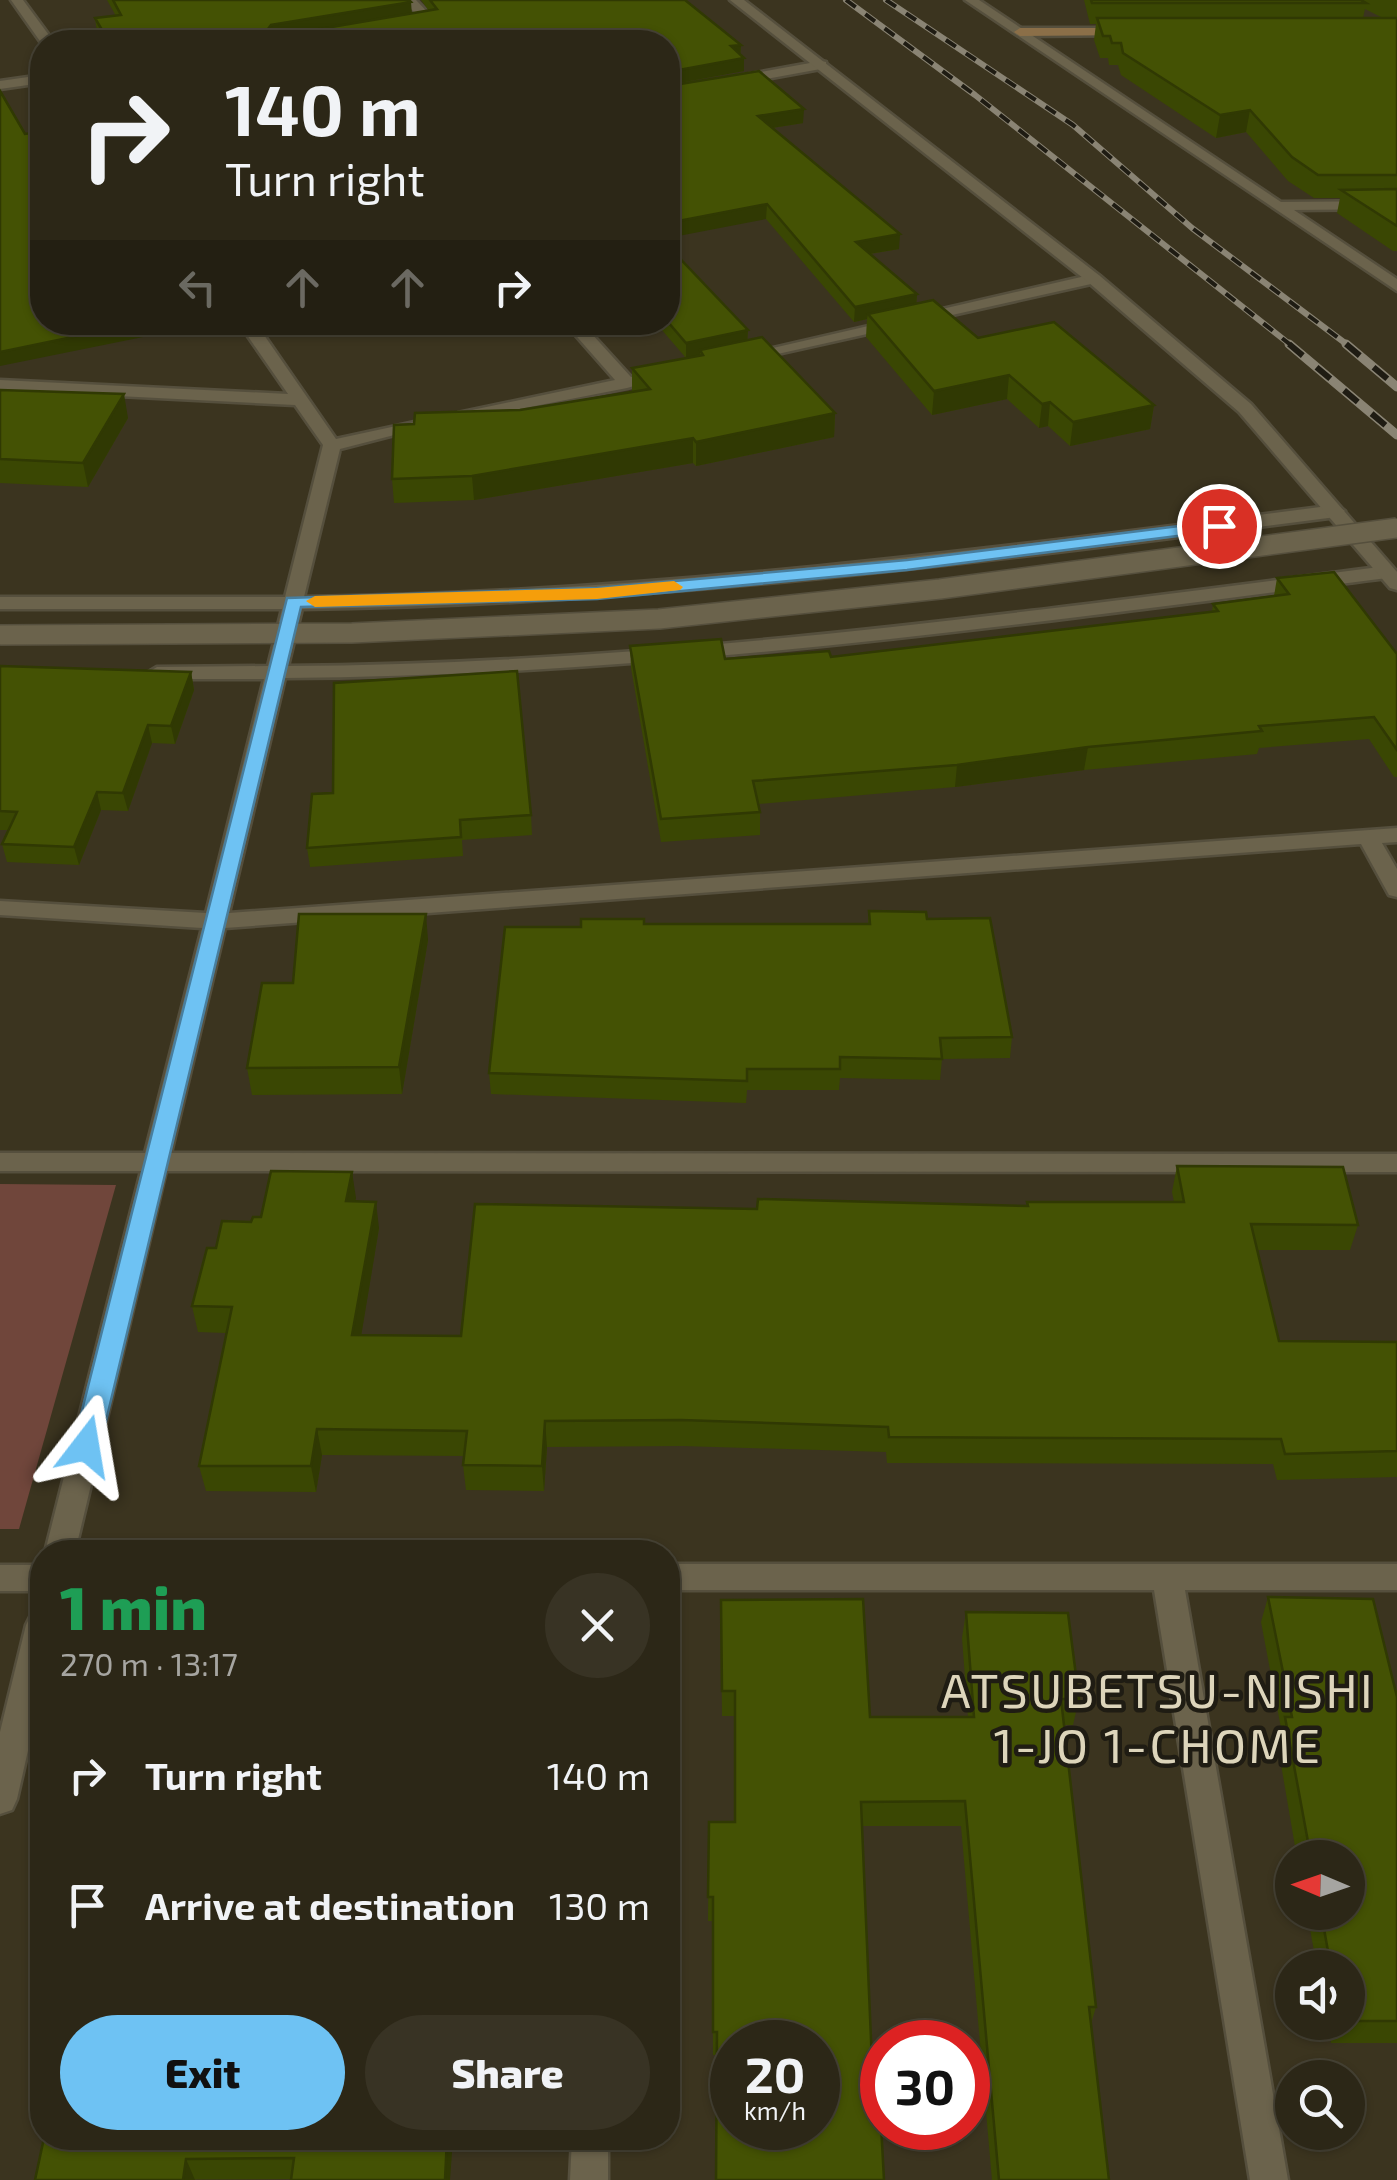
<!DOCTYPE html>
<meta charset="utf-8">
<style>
body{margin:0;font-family:"Exo 2",sans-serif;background:#383324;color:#f1f3f6;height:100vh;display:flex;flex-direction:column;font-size:38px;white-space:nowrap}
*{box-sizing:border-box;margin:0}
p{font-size:32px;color:#a6a5a1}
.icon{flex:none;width:55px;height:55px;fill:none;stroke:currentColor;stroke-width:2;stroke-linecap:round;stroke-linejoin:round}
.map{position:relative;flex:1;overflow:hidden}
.drawer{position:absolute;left:30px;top:1540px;width:650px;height:610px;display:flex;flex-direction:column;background:#2c2717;border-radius:40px;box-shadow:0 2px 8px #0004,0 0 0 2px #484436}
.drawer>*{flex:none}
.guide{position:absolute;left:30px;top:30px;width:650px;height:305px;border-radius:40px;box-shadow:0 2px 8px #0004,0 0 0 2px #484436;background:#2c2717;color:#f1f3f6;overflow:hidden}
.needle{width:65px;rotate:272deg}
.controls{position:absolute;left:1275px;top:1840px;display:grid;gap:20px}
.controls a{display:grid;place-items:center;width:90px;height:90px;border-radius:50%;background:#2c2717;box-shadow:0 2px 8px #0004,0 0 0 2px #484436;font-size:50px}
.speed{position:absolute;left:710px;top:2020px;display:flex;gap:20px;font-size:50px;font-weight:700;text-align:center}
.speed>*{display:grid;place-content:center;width:130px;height:130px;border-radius:50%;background:#2c2717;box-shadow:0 2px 8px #0004,0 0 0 2px #484436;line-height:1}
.speed small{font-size:25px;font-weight:400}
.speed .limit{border:15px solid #d22;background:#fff;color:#111}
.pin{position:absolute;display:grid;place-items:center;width:85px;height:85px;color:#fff;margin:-42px;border:5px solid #fff;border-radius:50%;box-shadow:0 2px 10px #0007}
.me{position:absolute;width:110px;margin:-55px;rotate:14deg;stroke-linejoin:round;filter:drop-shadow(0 0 8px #0008)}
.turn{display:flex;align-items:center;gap:35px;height:210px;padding:0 30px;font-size:45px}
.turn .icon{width:130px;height:130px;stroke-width:2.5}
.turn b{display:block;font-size:70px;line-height:85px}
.lanes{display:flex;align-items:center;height:95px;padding:0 30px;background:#0003;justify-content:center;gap:50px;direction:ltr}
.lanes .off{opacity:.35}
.round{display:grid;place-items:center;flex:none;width:105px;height:105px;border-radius:52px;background:#383324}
.overview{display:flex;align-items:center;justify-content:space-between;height:170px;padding:0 30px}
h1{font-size:60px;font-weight:800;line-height:75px;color:#1e9e55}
.button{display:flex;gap:20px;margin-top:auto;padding:20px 30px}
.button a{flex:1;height:115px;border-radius:60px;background:#6ec2f3;color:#111;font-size:40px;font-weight:800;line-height:115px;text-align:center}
.button a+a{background:#383324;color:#f1f3f6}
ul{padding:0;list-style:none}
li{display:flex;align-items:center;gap:30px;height:130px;padding:0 30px}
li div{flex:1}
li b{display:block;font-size:38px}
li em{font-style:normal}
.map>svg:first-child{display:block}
.green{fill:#70463b}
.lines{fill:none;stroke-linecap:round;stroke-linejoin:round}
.minor-casing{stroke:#554f3d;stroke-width:5}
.tertiary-casing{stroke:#554f3d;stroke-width:5}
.secondary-casing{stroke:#554f3d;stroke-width:5}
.minor{fill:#6b634c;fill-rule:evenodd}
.tertiary{fill:#6b634c;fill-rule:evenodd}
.secondary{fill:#8b6f48;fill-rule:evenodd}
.rail-far1-casing{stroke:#8a8474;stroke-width:6}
.rail-casing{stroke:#8a8474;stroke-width:9}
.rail-far1{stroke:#1f1c13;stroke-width:4;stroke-dasharray:12;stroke-linecap:butt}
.rail{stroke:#1f1c13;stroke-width:6;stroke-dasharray:18;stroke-linecap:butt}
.tertiary-bridge-casing{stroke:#554f3d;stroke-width:22;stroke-linecap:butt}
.tertiary-bridge{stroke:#6b634c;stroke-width:19}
.wall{fill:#3a4703;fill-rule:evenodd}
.shaded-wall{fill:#303903}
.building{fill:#445204;stroke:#303903;stroke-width:2.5;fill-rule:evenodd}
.route{fill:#6ec2f3;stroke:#487e9e;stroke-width:2.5}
.slow{fill:#f59e0b}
.labels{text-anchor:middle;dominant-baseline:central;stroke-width:9;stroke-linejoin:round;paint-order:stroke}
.near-neighbourhood-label{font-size:48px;letter-spacing:2.5px;fill:#ddd5bb;stroke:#1f1c13}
</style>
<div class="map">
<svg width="1397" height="2180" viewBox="0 0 1397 2180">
<rect width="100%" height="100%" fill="#3b341f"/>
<polygon class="green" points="0,1184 116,1185 19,1529 0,1529"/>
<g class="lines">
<g class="minor-casing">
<g id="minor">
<polygon points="11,0 23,0 54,42 42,44"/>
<polygon points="403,0 416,0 435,20 403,26 403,20 419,18"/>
<polygon points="965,0 979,0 1281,202 1397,201 1397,209 1294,210 1397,279 1397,291"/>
<polygon points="821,61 826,62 826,68 668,97 668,89"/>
<polygon points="42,75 42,83 0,89 0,81"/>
<polygon points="1094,274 1100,276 1100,282 742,362 734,357"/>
<path d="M238 322H255L336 439 424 420 433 425 340 449 304 597C651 593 993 549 1336 505L1345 511 1336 517C992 561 649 605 302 609L288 666C655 664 1023 612 1387 566L1397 572 1387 578C1022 624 654 676 285 678L229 913 1397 828V842L1382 843 1397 869V897L1389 895 1361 844 225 928 171 1153 1397 1154V1172L166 1171 75 1552H45L141 1171H0V1153H145L202 928 0 915V901L206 913 264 679H157L147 673 157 667 268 666 282 609H0V597H285L323 445 295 405 0 390V380L288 394Z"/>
<polygon points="564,322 581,322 631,377 664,370 672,375 627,388 458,421 458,413 615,380"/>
<polygon points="668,1564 1397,1564 1397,1590 1185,1590 1288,2180 1250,2180 1154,1590 668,1590"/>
<rect x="0" y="1565" width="42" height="26"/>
<polygon points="42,1612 42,1689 17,1799 12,1810 0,1814 0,1732 26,1625 31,1615"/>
<polygon points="572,2138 608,2138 608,2180 570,2180"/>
</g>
</g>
<g class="tertiary-casing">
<polygon id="tertiary" points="730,0 744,0 1100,276 1251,404 1397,572 1397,590 1390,588 1239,412 1088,282"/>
</g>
<g class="secondary-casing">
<polygon id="secondary" points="1130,28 1135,29 1135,35 1020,36 1014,32 1020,28"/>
</g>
<use href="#minor" class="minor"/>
<use href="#tertiary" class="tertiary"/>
<use href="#secondary" class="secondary"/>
<g class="rail-far1-casing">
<g id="rail-far1">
<polyline points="846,0 975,95 1292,346"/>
<polyline points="886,0 1073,125 1192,228 1349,346"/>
</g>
</g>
<g class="rail-casing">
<g id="rail">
<polyline points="1289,344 1397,435"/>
<polyline points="1346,344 1397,387"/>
</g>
</g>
<use href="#rail-far1" class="rail-far1"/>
<use href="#rail" class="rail"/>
<g class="tertiary-bridge-casing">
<polyline id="tertiary-bridge" points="0,635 352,633 659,619 940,589 1397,528"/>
</g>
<use href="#tertiary-bridge" class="tertiary-bridge"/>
</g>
<g class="wall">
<polygon points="107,0 409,0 412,14 429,11 421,0 685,0 741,45 740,55 744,58 744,71 668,85 668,42 104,42 97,32 95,18 116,16"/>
<path d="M1084 0H1397V251H1393L1337 213 1340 198H1314L1288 181 1246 132 1216 138 1121 75 1118 65H1109L1108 58H1100L1094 40 1096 24H1090ZM1365 9 1383 18H1363Z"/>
<polygon points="668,86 803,123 772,128 899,249 870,254 917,294 916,304 978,338 1154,405 1150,429 1070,446 1048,426 1039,428 1007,399 932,415 866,337 867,319 854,322 766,219"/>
<polygon points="304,322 371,322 312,334"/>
<polygon points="655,322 748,330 747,340 835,413 834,437 696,466 693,463 474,500 394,503 392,479 414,424 520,410 632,391 632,368 686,358"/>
<polygon points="0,390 128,418 88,487 0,483"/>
<polygon points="1277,578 1397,654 1397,777 1394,777 1369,739 1259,748 1257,754 1084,770 955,787 758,804 760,812 760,835 661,842 631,668 630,646 725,659 831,657 1212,612 1213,604 1274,596"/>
<polygon points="0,666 191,672 194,690 175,744 152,743 128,811 101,810 79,865 7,862 2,844 8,830 0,830"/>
<polygon points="312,794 531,815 532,835 462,840 463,856 310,867 307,848"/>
<polygon points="869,911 927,919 1012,1037 1010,1058 942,1059 940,1080 840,1078 839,1090 747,1090 746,1103 491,1094 489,1073 581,927 644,924 868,924"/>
<polygon points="428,940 402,1094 252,1095 247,1068 293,983"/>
<polygon points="1177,1166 1358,1225 1350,1250 1257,1250 1279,1341 1397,1342 1397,1477 1277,1480 1273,1464 887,1463 886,1452 682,1446 547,1447 544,1491 466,1490 463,1465 464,1456 322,1455 316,1492 206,1491 199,1466 226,1333 198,1332 192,1306 216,1248 251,1222 352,1172 355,1201 379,1228 361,1335 461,1336 757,1209 1027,1206 1027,1202 1174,1202 1172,1192"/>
<polygon points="1268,1597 1397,1697 1397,2043 1331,2043 1327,2022 1348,2022 1348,1968 1317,1968 1307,1912 1348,1912 1348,1858 1297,1858 1277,1741 1281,1728 1261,1622"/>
<polygon points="966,1612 1079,1699 1073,1725 1064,1725 1096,2007 1091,2024 1109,2180 992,2180 961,1826 862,1826 873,2087 884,2180 717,2055 713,2055 712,1921 708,1921 709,1822 735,1822 734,1716 722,1716 721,1626 870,1717 968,1717 962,1638"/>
<polygon points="44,2138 453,2138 291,2179 35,2180"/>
</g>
<g class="shaded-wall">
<polygon points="411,2 412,15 269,42 268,29 271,25"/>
<polygon points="741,45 740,58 731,46"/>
<polygon points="744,58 744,71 668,85 668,72"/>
<polygon points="804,109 803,123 758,130 758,116"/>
<polygon points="1250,110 1246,132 1216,138 1220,115"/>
<polygon points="767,204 766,219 668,238 668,223"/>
<polygon points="900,234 899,249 856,256 856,242"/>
<polygon points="917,294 916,309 868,314 867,319 854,322 855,307"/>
<polygon points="145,322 148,336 0,366 0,352"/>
<polygon points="311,322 371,322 312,334"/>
<polygon points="748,330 747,345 700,350 700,356 686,359 686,343"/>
<polygon points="1009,375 1007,399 932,415 934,391"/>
<polygon points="124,394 128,418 88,487 83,463"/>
<polygon points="1050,402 1048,426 1039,428 1042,404"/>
<polygon points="1154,405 1150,429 1070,446 1073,422"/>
<polygon points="835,413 834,437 696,466 696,442"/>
<polygon points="693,438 693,463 474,500 472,476"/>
<polygon points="191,672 194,690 175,744 171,726"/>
<polygon points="148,725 152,743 128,811 123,793"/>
<polygon points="1088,747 1084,770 955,787 957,765"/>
<polygon points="97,792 101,810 79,865 74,847"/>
<polygon points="426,914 428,940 402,1094 399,1067"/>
<polygon points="352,1172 356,1198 350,1227 346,1201"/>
<polygon points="376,1202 379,1228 357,1361 352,1335"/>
<polygon points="545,1421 547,1447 544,1491 542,1466"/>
<polygon points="317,1429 322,1455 316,1492 311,1466"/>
<polygon points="447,2138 453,2138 450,2180 445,2180"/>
<polygon points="186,2159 195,2180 183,2180"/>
</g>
<g class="building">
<polygon points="113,0 409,0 411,2 271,25 268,29 271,33 302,32 437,9 430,0 685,0 741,45 731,46 744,58 668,72 668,42 109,42 95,18 121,15"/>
<polygon points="1091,0 1361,0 1366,3 1092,3"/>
<polygon points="1097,18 1397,18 1397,175 1318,175 1292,157 1250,110 1220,115 1123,53 1121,43 1112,43 1110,36 1103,36"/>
<polygon points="759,71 804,109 758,116 900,234 856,242 917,294 855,307 767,204 668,223 668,86"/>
<polygon points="0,91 25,134 32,133 42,151 42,322 145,322 0,352"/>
<polygon points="1397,189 1397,226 1341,190"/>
<polygon points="668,246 748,330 686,343 668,322"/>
<polygon points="933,300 978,338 1054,322 1154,405 1073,422 1050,402 1042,404 1009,375 934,391 868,314"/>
<polygon points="762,337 835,413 696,442 693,438 472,476 392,479 394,425 414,424 415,413 520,410 650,389 632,368 703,355 700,350"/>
<polygon points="0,390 124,394 83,463 0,459"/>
<polygon points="1334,572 1397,654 1397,750 1374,717 1259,726 1262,731 1088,747 957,765 753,781 760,812 661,819 630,646 721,639 725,659 829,651 831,657 1218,611 1213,604 1289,594 1277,578"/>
<polygon points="0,666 191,672 171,726 148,725 123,793 97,792 74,847 2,844 17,812 0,811"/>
<polygon points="517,671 531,815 460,820 461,837 307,848 312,794 333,793 334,683"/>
<polygon points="869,911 926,912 927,919 990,918 1012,1037 940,1038 942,1059 840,1057 840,1069 747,1069 747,1081 489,1073 505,927 581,927 581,919 644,919 644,924 870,924"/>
<polygon points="299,914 426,914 399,1067 247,1068 262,983 293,983"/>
<polygon points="1177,1166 1343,1167 1358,1225 1251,1224 1279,1341 1397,1342 1397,1451 1285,1454 1281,1439 889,1437 888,1427 681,1420 545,1421 542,1466 463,1465 467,1431 317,1429 311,1466 199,1466 232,1307 192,1306 207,1248 216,1248 222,1221 251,1222 253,1217 261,1217 271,1171 352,1172 346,1201 376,1202 352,1335 461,1336 475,1204 757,1209 758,1199 1028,1206 1027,1202 1184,1202"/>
<polygon points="1268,1597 1373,1599 1397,1697 1397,2021 1348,2021 1348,1968 1331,1968 1321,1912 1348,1912 1348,1858 1311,1858 1285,1717 1292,1717"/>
<path d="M863 1599 870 1717H974L966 1612 1068 1613 1079 1699H1061L1096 2007H1089L1109 2180H999L965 1801 861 1802 873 2087H879L884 2180H716L717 2032H713V1897H708L709 1822H735V1691H722L721 1600ZM732 2042H818V2128H732Z"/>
<polygon points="44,2138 447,2138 445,2180 291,2180 294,2158 186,2159 183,2180 35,2180"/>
</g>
<polygon class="route" points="1219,521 1227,526 1225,530 907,570 597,599 301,607 100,1446 96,1454 86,1457 77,1454 73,1446 287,598 597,588 907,560"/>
<polygon class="slow" points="674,581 683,587 680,590 597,599 315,607 306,601 315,596 597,588"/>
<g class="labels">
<g class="near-neighbourhood-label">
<text x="1158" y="1689">ATSUBETSU-NISHI<tspan x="1158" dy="55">1-JO 1-CHOME</tspan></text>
</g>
</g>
</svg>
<div class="controls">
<a><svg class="needle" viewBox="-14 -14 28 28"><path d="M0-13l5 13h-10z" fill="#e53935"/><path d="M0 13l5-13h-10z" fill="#a6a5a1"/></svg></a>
<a><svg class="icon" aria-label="sound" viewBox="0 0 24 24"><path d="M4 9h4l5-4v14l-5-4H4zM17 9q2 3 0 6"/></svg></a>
<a><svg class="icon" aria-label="search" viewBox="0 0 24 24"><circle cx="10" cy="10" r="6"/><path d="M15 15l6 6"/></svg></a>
</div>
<div class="speed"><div>20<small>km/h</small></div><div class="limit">30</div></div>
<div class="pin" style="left:1219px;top:526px;background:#d93025"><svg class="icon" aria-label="arrive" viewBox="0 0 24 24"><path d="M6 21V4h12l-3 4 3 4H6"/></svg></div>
<svg class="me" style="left:86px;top:1446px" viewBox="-20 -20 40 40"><path d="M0-17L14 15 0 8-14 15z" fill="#6ec2f3" stroke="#fff" stroke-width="4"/></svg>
<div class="guide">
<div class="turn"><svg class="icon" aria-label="right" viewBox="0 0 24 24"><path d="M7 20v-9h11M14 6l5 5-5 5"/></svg><div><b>140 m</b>Turn right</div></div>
<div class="lanes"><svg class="icon off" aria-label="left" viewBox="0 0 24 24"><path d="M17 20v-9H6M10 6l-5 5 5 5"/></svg><svg class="icon off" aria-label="ahead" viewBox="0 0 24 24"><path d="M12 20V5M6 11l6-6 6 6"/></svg><svg class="icon off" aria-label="ahead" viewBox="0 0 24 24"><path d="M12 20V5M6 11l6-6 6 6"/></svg><svg class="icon" aria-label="right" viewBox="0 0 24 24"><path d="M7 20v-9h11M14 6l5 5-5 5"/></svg></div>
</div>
<section class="drawer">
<div class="overview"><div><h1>1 min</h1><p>270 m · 13:17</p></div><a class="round"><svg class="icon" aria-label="close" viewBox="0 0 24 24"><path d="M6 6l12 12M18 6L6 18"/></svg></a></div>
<ul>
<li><svg class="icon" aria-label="right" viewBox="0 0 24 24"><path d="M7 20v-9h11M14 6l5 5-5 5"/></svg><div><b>Turn right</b></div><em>140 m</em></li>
<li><svg class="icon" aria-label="arrive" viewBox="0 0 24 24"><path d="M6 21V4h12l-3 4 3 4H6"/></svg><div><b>Arrive at destination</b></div><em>130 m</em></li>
</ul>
<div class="button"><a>Exit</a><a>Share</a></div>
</section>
</div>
